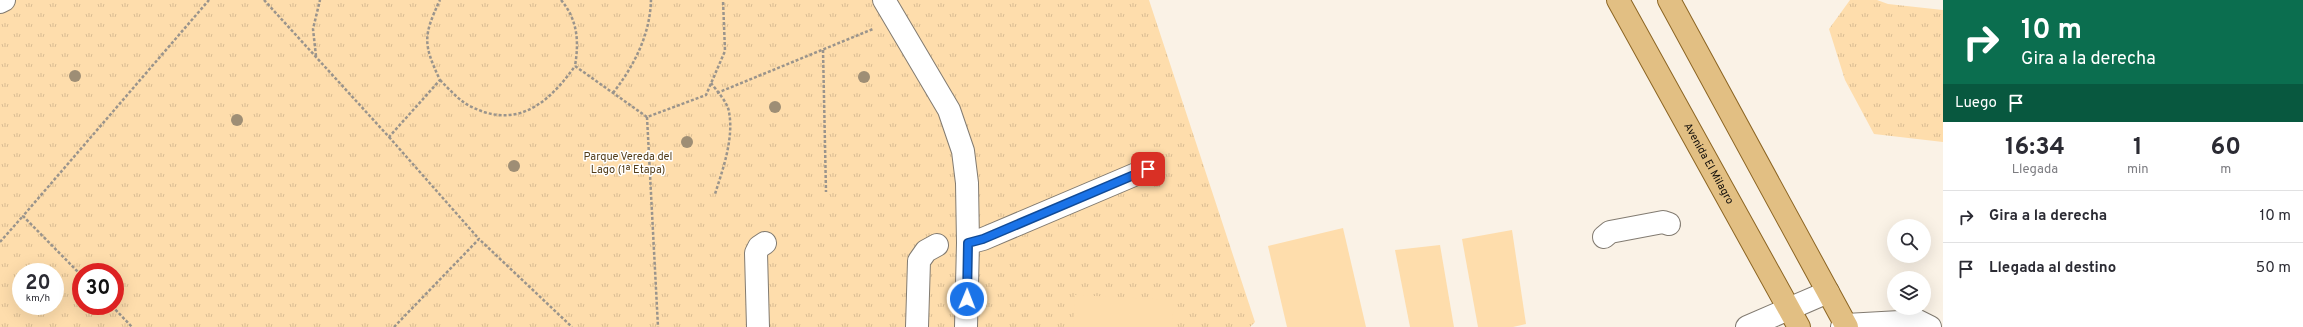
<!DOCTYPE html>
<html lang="es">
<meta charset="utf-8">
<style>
body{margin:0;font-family:Overpass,sans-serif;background:#f2f2f3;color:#2b2b33;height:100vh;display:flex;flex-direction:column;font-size:15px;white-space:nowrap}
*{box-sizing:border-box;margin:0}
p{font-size:13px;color:#7c7c81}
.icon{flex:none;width:22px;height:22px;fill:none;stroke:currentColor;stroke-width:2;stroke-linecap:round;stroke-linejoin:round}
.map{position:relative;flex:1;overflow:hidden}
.drawer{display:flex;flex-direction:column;background:#fff;width:360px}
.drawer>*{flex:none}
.banner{background:#0b6e4f;color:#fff;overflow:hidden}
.fabs{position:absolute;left:1887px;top:219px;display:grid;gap:8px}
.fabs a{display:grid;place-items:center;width:44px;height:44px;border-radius:50%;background:#fff;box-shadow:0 4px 16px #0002;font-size:20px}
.speed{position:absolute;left:12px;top:263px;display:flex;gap:8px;font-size:20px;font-weight:700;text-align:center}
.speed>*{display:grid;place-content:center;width:52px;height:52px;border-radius:50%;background:#fff;box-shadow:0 4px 16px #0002;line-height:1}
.speed small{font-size:10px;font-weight:400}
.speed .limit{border:6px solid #d22;background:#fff;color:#111}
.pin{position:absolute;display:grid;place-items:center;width:34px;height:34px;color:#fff;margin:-17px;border-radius:8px;box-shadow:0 2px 6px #0006}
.me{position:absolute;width:44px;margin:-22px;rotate:1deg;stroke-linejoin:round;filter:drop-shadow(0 0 3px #0008)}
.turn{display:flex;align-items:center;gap:14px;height:84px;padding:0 12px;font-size:18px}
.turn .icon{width:52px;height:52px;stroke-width:2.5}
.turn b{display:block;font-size:28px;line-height:34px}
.then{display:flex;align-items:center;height:38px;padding:0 12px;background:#0003;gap:8px;font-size:15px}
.eta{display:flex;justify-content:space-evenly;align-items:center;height:68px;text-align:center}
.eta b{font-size:24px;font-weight:700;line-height:28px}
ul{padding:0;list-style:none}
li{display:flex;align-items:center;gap:12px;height:52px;padding:0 12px;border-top:1px solid #e1e1e2}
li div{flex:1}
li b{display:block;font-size:15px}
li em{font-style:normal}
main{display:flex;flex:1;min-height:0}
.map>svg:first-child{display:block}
.grass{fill:url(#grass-tufts);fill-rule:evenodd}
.garden{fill:#feddac}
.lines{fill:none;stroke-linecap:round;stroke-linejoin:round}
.minor-casing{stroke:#827b71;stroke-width:24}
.major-casing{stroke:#8c6523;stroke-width:24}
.path{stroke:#9a948c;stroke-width:2.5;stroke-dasharray:3 2;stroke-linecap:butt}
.minor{stroke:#fff;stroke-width:22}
.major{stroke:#e2bf83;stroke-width:22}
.tree{fill:#9e8e75}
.route-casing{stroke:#114b97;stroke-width:10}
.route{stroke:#1a73e8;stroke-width:7}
.labels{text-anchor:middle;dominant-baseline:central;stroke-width:3;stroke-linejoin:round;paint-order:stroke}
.park-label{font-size:11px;fill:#523c18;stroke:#fff}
.street-label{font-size:11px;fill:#100d0a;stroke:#fff}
</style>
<main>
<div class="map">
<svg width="1943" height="327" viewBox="0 0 1943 327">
<defs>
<pattern id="grass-tufts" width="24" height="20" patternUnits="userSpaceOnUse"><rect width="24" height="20" fill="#feddac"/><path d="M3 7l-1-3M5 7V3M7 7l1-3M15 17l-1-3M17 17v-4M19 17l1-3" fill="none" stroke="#d9bc93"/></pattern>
</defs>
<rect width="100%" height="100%" fill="#faf2e6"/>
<g class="grass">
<path d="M0 0H1149L1255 322 1250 327H0ZM21 272H55V306H21ZM81 272H115V306H81Z"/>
<polygon points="1850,0 1877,0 1888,4 1943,10 1943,142 1874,134 1845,80 1829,29"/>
</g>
<g class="garden">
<polygon points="1343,228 1366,327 1287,327 1268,246"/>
<polygon points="1512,230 1526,324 1513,327 1478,327 1462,239"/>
<polygon points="1440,245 1454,327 1410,327 1395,250"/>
<polygon points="1075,295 1174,300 1172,327 1073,327"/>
</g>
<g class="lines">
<g class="minor-casing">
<g id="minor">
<polyline points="884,0 949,110 963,151 967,183 968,243 966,327"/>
<polyline points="0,2 4,0"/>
<polyline points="1604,237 1610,232 1663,222 1669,224"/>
<polyline points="968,243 983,239 1148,169"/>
<polyline points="758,327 756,253 759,247 765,243"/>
<polyline points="917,327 919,261 926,251 937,245"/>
<polyline points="1747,327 1828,292"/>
<polyline points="1842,327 1846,325 1918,321 1930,327"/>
</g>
</g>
<g class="major-casing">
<g id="major">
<path id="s1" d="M1618 0 1799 327"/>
<polyline points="1669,0 1847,327"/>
</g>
</g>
<g class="path">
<path d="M264 0 389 137 440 80C423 44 423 36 440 0"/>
<path d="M561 0C578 20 579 42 575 66L647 117 706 95 725 51 723 0"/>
<polyline points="823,50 826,192"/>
<polyline points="316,56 313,29 320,0"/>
<path d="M440 80C447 87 454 95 462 101 468 106 476 109 484 112 525 125 553 97 575 66"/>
<path d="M711 83C717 91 728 103 729 112 734 138 723 169 715 194"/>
<path d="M613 93C634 66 650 35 651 0"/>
<polyline points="717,93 873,29"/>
<polyline points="647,117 658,327"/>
<polyline points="389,137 479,239"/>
<polyline points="0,242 23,216"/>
<polyline points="81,275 23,216 209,0"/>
<polyline points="112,306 132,327"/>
<polyline points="394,327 479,239 572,327"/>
</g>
<use href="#minor" class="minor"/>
<use href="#major" class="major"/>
</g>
<g class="tree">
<circle cx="75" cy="76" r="6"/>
<circle cx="864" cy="77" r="6"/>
<circle cx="775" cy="107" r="6"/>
<circle cx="237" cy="120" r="6"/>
<circle cx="687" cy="142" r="6"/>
<circle cx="514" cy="166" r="6"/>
</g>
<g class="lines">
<g class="route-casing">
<polyline id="route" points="967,299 968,243 983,239 1148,169"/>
</g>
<use href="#route" class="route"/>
</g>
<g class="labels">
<g class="park-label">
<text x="628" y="157">Parque Vereda del<tspan x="628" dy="13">Lago (1ª Etapa)</tspan></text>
</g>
<g class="street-label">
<text stroke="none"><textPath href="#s1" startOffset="187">Avenida El Milagro</textPath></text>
</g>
</g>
</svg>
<div class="fabs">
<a><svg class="icon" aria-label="search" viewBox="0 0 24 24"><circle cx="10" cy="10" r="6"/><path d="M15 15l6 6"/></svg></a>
<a><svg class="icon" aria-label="layers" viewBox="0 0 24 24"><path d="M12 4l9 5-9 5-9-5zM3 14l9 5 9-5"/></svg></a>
</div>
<div class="speed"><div>20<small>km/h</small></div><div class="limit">30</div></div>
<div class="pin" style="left:1148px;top:169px;background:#d93025"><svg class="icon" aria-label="arrive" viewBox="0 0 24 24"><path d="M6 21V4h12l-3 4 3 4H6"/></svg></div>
<svg class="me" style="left:967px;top:299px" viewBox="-20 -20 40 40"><circle r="17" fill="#1a73e8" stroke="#fff" stroke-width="3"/><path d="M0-11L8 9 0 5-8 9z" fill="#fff"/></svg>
</div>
<section class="drawer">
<div class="banner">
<div class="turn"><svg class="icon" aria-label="right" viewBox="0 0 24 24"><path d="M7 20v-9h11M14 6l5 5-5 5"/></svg><div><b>10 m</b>Gira a la derecha</div></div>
<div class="then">Luego<svg class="icon" aria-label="arrive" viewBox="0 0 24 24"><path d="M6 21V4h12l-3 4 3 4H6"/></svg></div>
</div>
<div class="eta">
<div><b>16:34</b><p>Llegada</p></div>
<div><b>1</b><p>min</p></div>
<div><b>60</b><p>m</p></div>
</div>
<ul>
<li><svg class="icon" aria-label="right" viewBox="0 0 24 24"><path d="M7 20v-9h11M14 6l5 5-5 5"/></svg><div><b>Gira a la derecha</b></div><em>10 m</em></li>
<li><svg class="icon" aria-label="arrive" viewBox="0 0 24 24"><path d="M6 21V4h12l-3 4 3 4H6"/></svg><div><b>Llegada al destino</b></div><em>50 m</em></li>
</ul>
</section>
</main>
